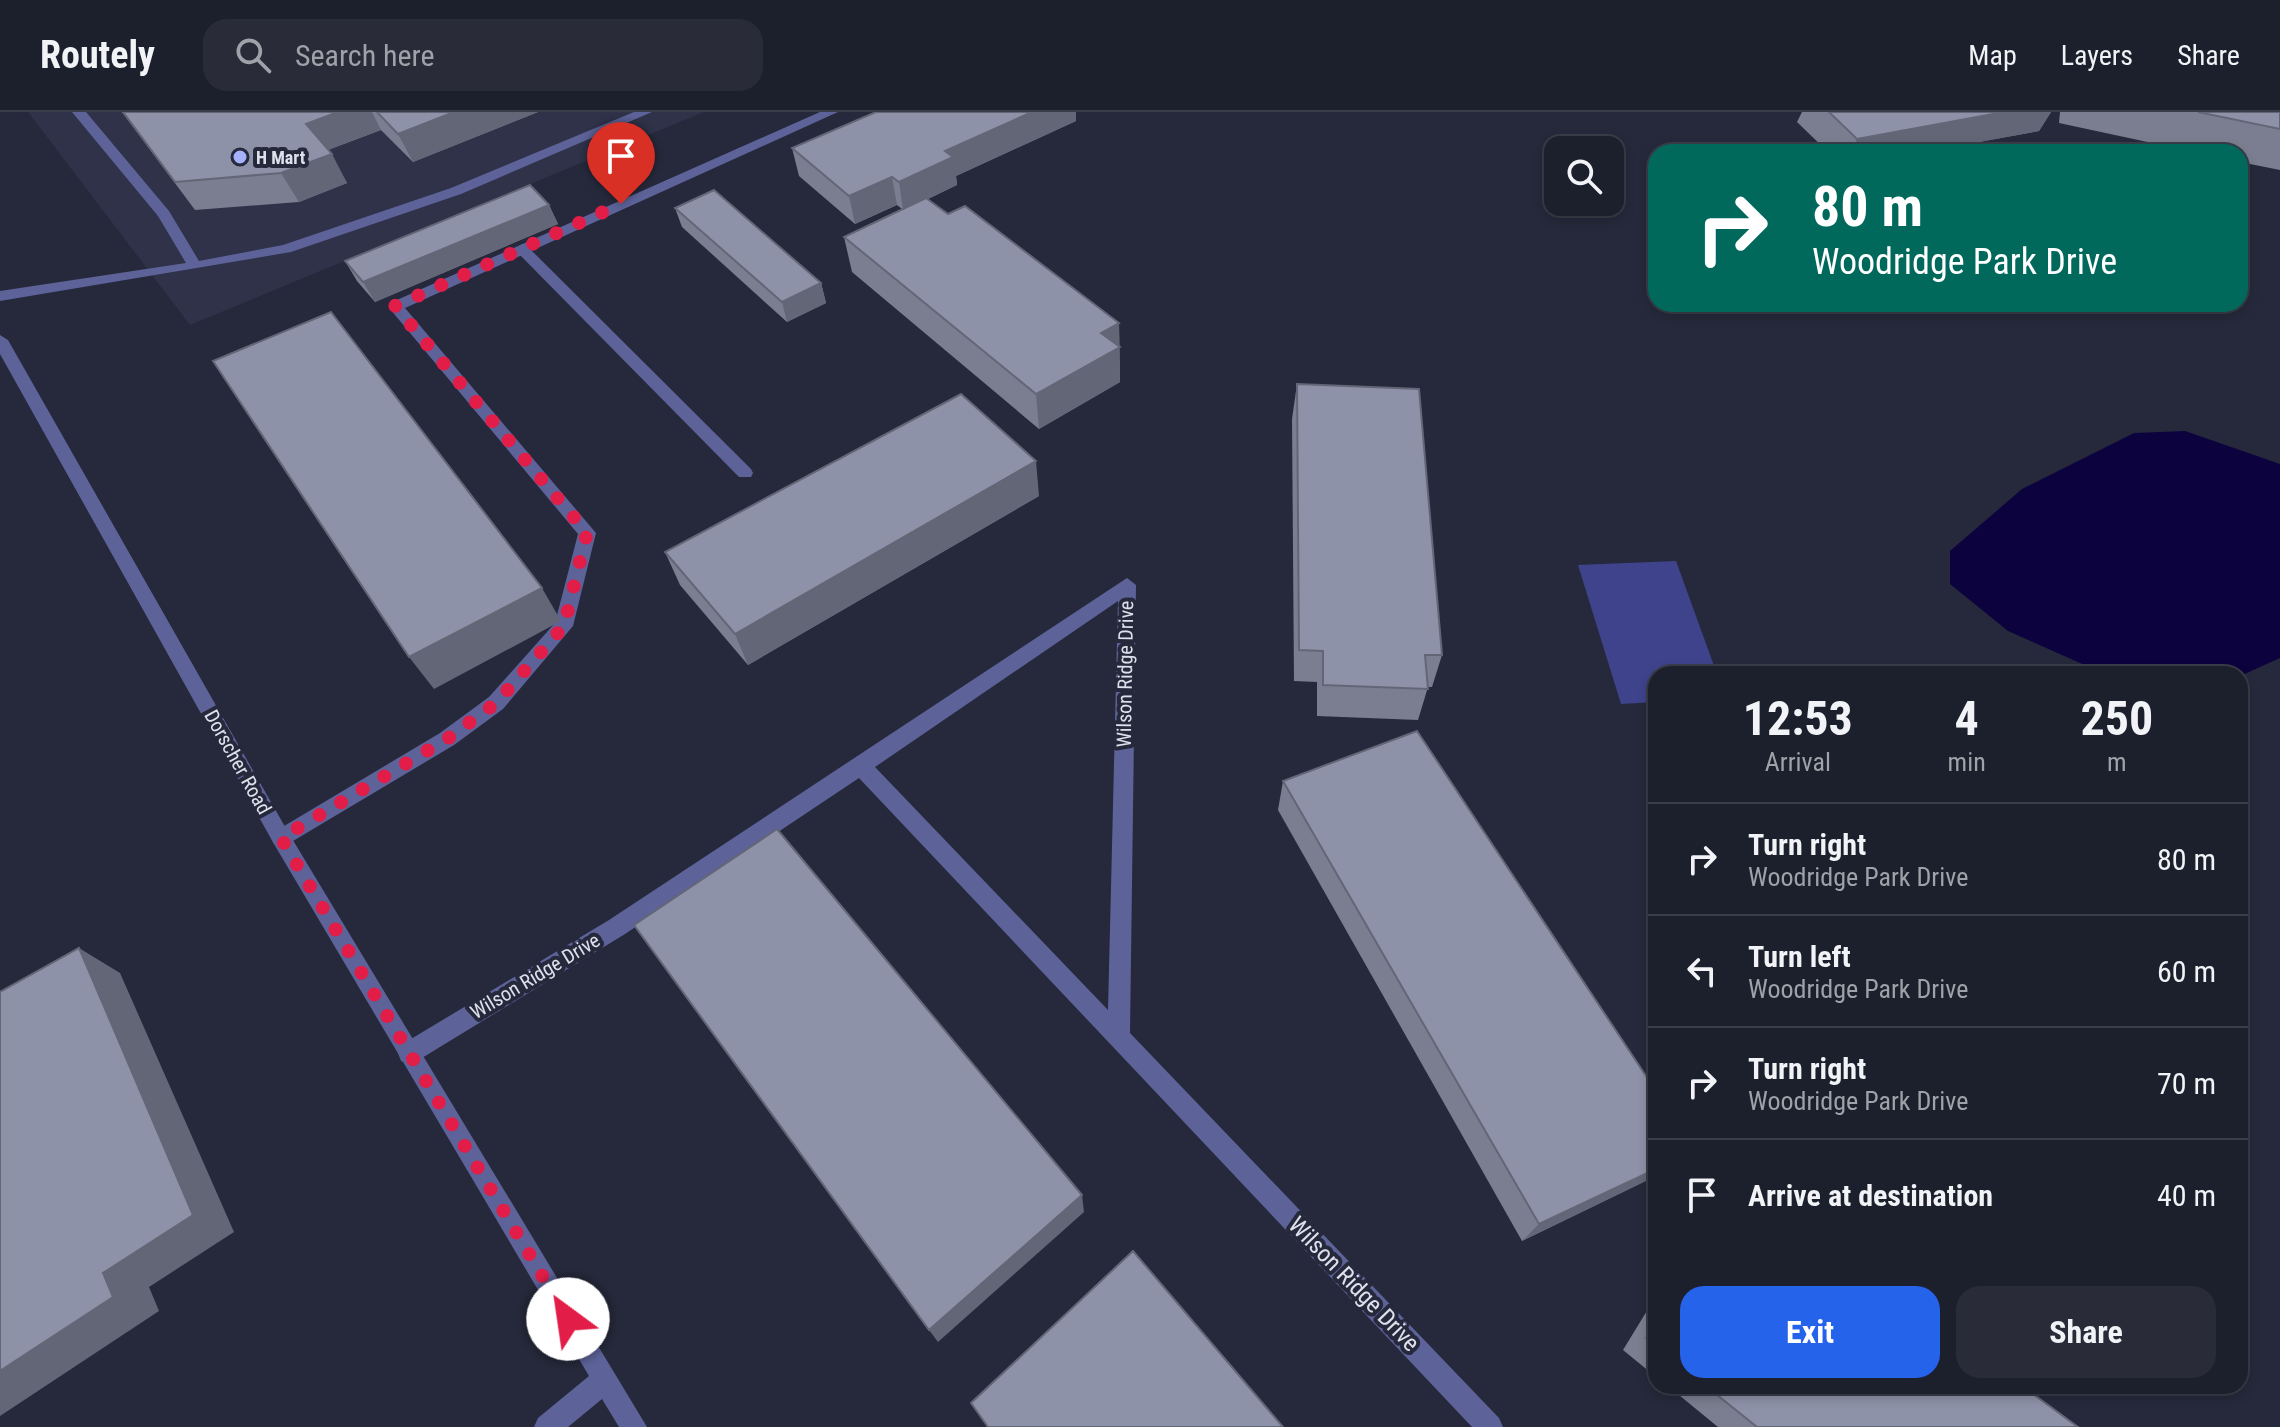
<!DOCTYPE html>
<style>
body{margin:0;font-family:"Roboto Condensed",sans-serif;background:#292c38;color:#f1f3f6;height:100vh;display:flex;flex-direction:column;font-size:30px;white-space:nowrap}
*{box-sizing:border-box;margin:0}
p{font-size:26px;color:#a0a2a9}
.icon{flex:none;width:44px;height:44px;fill:none;stroke:currentColor;stroke-width:2;stroke-linecap:round;stroke-linejoin:round}
.map{position:relative;flex:1;overflow:hidden}
.drawer{position:absolute;left:1648px;top:554px;width:600px;height:728px;display:flex;flex-direction:column;background:#1c1f2c;border-radius:24px;box-shadow:0 4px 12px #0003,0 0 0 2px #3a3d48}
.drawer>*{flex:none}
.banner{position:absolute;left:1648px;top:32px;width:600px;height:168px;border-radius:24px;box-shadow:0 4px 12px #0003,0 0 0 2px #3a3d48;background:#00695c;color:#fff;overflow:hidden}
.controls{position:absolute;left:1544px;top:24px;display:grid;gap:16px}
.controls a{display:grid;place-items:center;width:80px;height:80px;border-radius:16px;background:#1c1f2c;box-shadow:0 4px 12px #0003,0 0 0 2px #3a3d48;font-size:40px}
.pin{position:absolute;display:grid;place-items:center;width:68px;height:68px;color:#fff;margin:-82px -34px;border-radius:50% 50% 50% 0;rotate:-45deg;box-shadow:0 0 8px #0007}
.pin .icon{rotate:45deg}
.me{position:absolute;width:88px;margin:-44px;rotate:329deg;stroke-linejoin:round;filter:drop-shadow(0 0 6px #0008)}
.turn{display:flex;align-items:center;gap:28px;height:168px;padding:0 32px;font-size:36px}
.turn .icon{width:104px;height:104px;stroke-width:2.5}
.turn b{display:block;font-size:56px;line-height:68px}
.eta{display:flex;justify-content:space-evenly;align-items:center;height:136px;text-align:center}
.eta b{font-size:48px;font-weight:700;line-height:56px}
.action{display:flex;gap:16px;margin-top:auto;padding:16px 32px}
.action a{flex:1;height:92px;border-radius:24px;background:#2563eb;color:#fff;font-size:32px;font-weight:700;line-height:92px;text-align:center}
.action a+a{background:#292c38;color:#f1f3f6}
ul{padding:0;list-style:none}
li{display:flex;align-items:center;gap:24px;height:112px;padding:0 32px;border-top:2px solid #3a3d48}
li div{flex:1}
li b{display:block;font-size:30px}
li em{font-style:normal}
header{display:flex;align-items:center;gap:48px;box-sizing:border-box;height:112px;padding:0 40px;background:#1c1f2c;border-bottom:2px solid #3a3d48}
header strong{font-size:38px}
nav{display:flex;gap:44px;margin-inline-start:auto;font-size:28px}
.search{width:560px;height:72px;background:#292c38;display:flex;align-items:center;gap:20px;box-sizing:border-box;padding:0 28px;border-radius:24px;color:#a0a2a9;font-size:30px}
.map>svg:first-child{display:block}
.built{fill:#2f3249}
.green{fill:#3f438b}
.water{fill:#0c033e}
.lines{fill:none;stroke-linecap:round;stroke-linejoin:round}
.service{fill:#5d6399;fill-rule:evenodd}
.minor{fill:#5d6399;fill-rule:evenodd}
.tertiary{fill:#5d6399;fill-rule:evenodd}
.wall{fill:#7a7e90}
.shaded-wall{fill:#636676}
.building{fill:#8e92a8;stroke:#636676;stroke-width:2}
.route{stroke:#e11d48;stroke-width:14;stroke-dasharray:0 25.2}
.poi-dot{fill:#a6b1fc;stroke:#26293b;stroke-width:3}
.labels{text-anchor:middle;dominant-baseline:central;stroke-width:8;stroke-linejoin:round;paint-order:stroke}
.far-poi-label{font-size:18px;font-weight:bold;fill:#dee0ec;stroke:#26293b;text-anchor:start}
.street-label{font-size:20px;fill:#dee0ec;stroke:#26293b}
.near-street-label{font-size:24px;fill:#dee0ec;stroke:#26293b}
</style>
<header>
<strong>Routely</strong>
<div class="search"><svg class="icon" aria-label="search" viewBox="0 0 24 24"><circle cx="10" cy="10" r="6"/><path d="M15 15l6 6"/></svg>Search here</div>
<nav><a>Map</a><a>Layers</a><a>Share</a></nav>
</header>
<div class="map">
<svg width="2280" height="1315" viewBox="0 0 2280 1315">
<rect width="100%" height="100%" fill="#26293b"/>
<polygon class="built" points="28,0 704,0 190,213"/>
<polygon class="green" points="1676,449 1717,562 1656,562 1656,590 1621,592 1578,453"/>
<polygon class="water" points="2185,319 2280,352 2280,546 2240,564 2105,562 2008,519 1950,472 1950,439 2022,377 2134,321"/>
<g class="lines">
<g class="service">
<polygon points="72,0 86,0 169,99 199,149 283,133 451,76 634,0 652,0 461,82 291,140 0,189 0,179 186,151 158,104"/>
<polygon points="522,132 527,134 751,357 753,361 751,365 739,365 517,140 515,137"/>
</g>
<g class="minor">
<polygon points="820,0 838,0 405,196 596,421 573,514 503,597 454,633 288,732 281,735 274,732 271,726 274,720 440,621 489,585 555,511 578,422 390,197 390,191"/>
<path d="M1127 466 1136 473 1130 921 1499 1306 1503 1315H1472L859 666 625 822 417 949 409 952 401 949 398 941 401 933 609 808ZM1118 489 1108 898 875 655Z"/>
</g>
<polygon class="tertiary" points="0,223 8,228 288,720 647,1315 619,1315 602,1287 568,1315 534,1315 538,1306 589,1264 274,732 0,242"/>
</g>
<g class="wall">
<polygon points="122,0 538,0 413,50 381,18 328,38 347,71 299,90 195,98"/>
<polygon points="1802,0 2051,0 2039,19 1924,40 1828,40 1797,10"/>
<polygon points="2060,0 2280,0 2280,58 2240,50 2240,40 2194,40 2059,11"/>
<polygon points="1076,9 956,64 957,73 928,87 948,102 1119,211 1120,270 1039,317 852,160 844,125 902,97 897,93 855,112 799,64 792,36"/>
<polygon points="549,93 558,112 375,190 357,169 345,149"/>
<polygon points="675,96 821,171 826,191 787,210 682,115"/>
<polygon points="1297,272 1442,543 1432,575 1428,575 1418,608 1317,604 1317,570 1294,569 1292,307"/>
<polygon points="1039,384 748,553 680,473 665,440"/>
<polygon points="1283,669 1656,1064 1522,1129 1278,698"/>
<polygon points="1656,1184 1656,1265 1623,1238"/>
<polygon points="1668,1274 2022,1274 2078,1315 1718,1315"/>
</g>
<g class="shaded-wall">
<polygon points="338,0 372,0 381,18 322,40 306,12"/>
<polygon points="454,0 538,0 413,50 398,22"/>
<polygon points="1032,0 1076,0 1076,9 956,64 957,73 903,98 899,70 945,39"/>
<polygon points="2004,0 2051,0 2039,19 1924,40 1851,40 1857,27"/>
<polygon points="332,42 347,71 299,90 281,61"/>
<polygon points="892,65 897,93 855,112 849,84"/>
<polygon points="549,93 558,112 375,190 363,170"/>
<polygon points="821,171 826,191 787,210 782,190"/>
<polygon points="1119,211 1120,270 1039,317 1036,282 1101,221"/>
<polygon points="1036,349 1039,384 748,553 735,522"/>
<polygon points="542,476 561,509 434,577 409,545"/>
<polygon points="79,836 120,861 234,1120 149,1175 159,1199 0,1304 0,1259 103,1161"/>
<polygon points="1656,1057 1656,1064 1522,1129 1539,1112"/>
<polygon points="1082,1083 1084,1100 938,1230 929,1218"/>
</g>
<g class="building">
<polygon points="123,0 338,0 306,12 332,42 281,61 175,70"/>
<polygon points="377,0 454,0 398,22"/>
<polygon points="876,0 1032,0 945,39 953,45 899,70 892,65 849,84 792,36"/>
<polygon points="1829,0 2004,0 1857,27"/>
<polygon points="2198,0 2280,0 2280,17"/>
<polygon points="530,73 549,93 363,170 345,149"/>
<polygon points="714,78 821,171 782,190 675,96"/>
<polygon points="926,86 948,102 965,94 1119,211 1101,221 1120,235 1036,282 844,125"/>
<polygon points="331,200 542,476 409,545 213,249"/>
<polygon points="1297,272 1419,277 1442,543 1425,543 1428,577 1323,573 1323,539 1299,538"/>
<polygon points="961,282 1036,349 735,522 665,440"/>
<polygon points="1417,619 1656,979 1656,1057 1539,1112 1283,669"/>
<polygon points="777,717 1082,1083 929,1218 634,813"/>
<polygon points="79,836 193,1103 103,1161 113,1185 0,1259 0,880"/>
<polygon points="1133,1139 1283,1315 988,1315 971,1291"/>
<polygon points="1656,1209 1656,1234 1646,1226"/>
<polygon points="1706,1274 2022,1274 2078,1315 1757,1315"/>
</g>
<g class="lines">
<polyline class="route" points="568,1207 281,726 447,627 496,591 564,514 587,421 395,194 621,92"/>
</g>
<circle class="poi-dot" cx="240" cy="45" r="8"/>
<g class="labels">
<g class="far-poi-label">
<text x="256" y="45">H Mart</text>
</g>
<g class="street-label">
<text transform="translate(1125 562) rotate(-89)">Wilson Ridge Drive</text>
<text transform="translate(238 650) rotate(61)">Dorscher Road</text>
<text transform="translate(535 864) rotate(-31)">Wilson Ridge Drive</text>
</g>
<g class="near-street-label">
<text transform="translate(1354 1172) rotate(46)">Wilson Ridge Drive</text>
</g>
</g>
</svg>
<div class="controls">
<a><svg class="icon" aria-label="search" viewBox="0 0 24 24"><circle cx="10" cy="10" r="6"/><path d="M15 15l6 6"/></svg></a>
</div>
<div class="pin" style="left:621px;top:92px;background:#d93025"><svg class="icon" aria-label="arrive" viewBox="0 0 24 24"><path d="M6 21V4h12l-3 4 3 4H6"/></svg></div>
<svg class="me" style="left:568px;top:1207px" viewBox="-20 -20 40 40"><circle r="19" fill="#fff"/><path d="M0-13L10 11 0 6-10 11z" fill="#e11d48"/></svg>
<div class="banner">
<div class="turn"><svg class="icon" aria-label="right" viewBox="0 0 24 24"><path d="M7 20v-9h11M14 6l5 5-5 5"/></svg><div><b>80 m</b>Woodridge Park Drive</div></div>
</div>
<section class="drawer">
<div class="eta">
<div><b>12:53</b><p>Arrival</p></div>
<div><b>4</b><p>min</p></div>
<div><b>250</b><p>m</p></div>
</div>
<ul>
<li><svg class="icon" aria-label="right" viewBox="0 0 24 24"><path d="M7 20v-9h11M14 6l5 5-5 5"/></svg><div><b>Turn right</b><p>Woodridge Park Drive</p></div><em>80 m</em></li>
<li><svg class="icon" aria-label="left" viewBox="0 0 24 24"><path d="M17 20v-9H6M10 6l-5 5 5 5"/></svg><div><b>Turn left</b><p>Woodridge Park Drive</p></div><em>60 m</em></li>
<li><svg class="icon" aria-label="right" viewBox="0 0 24 24"><path d="M7 20v-9h11M14 6l5 5-5 5"/></svg><div><b>Turn right</b><p>Woodridge Park Drive</p></div><em>70 m</em></li>
<li><svg class="icon" aria-label="arrive" viewBox="0 0 24 24"><path d="M6 21V4h12l-3 4 3 4H6"/></svg><div><b>Arrive at destination</b></div><em>40 m</em></li>
</ul>
<div class="action"><a>Exit</a><a>Share</a></div>
</section>
</div>
